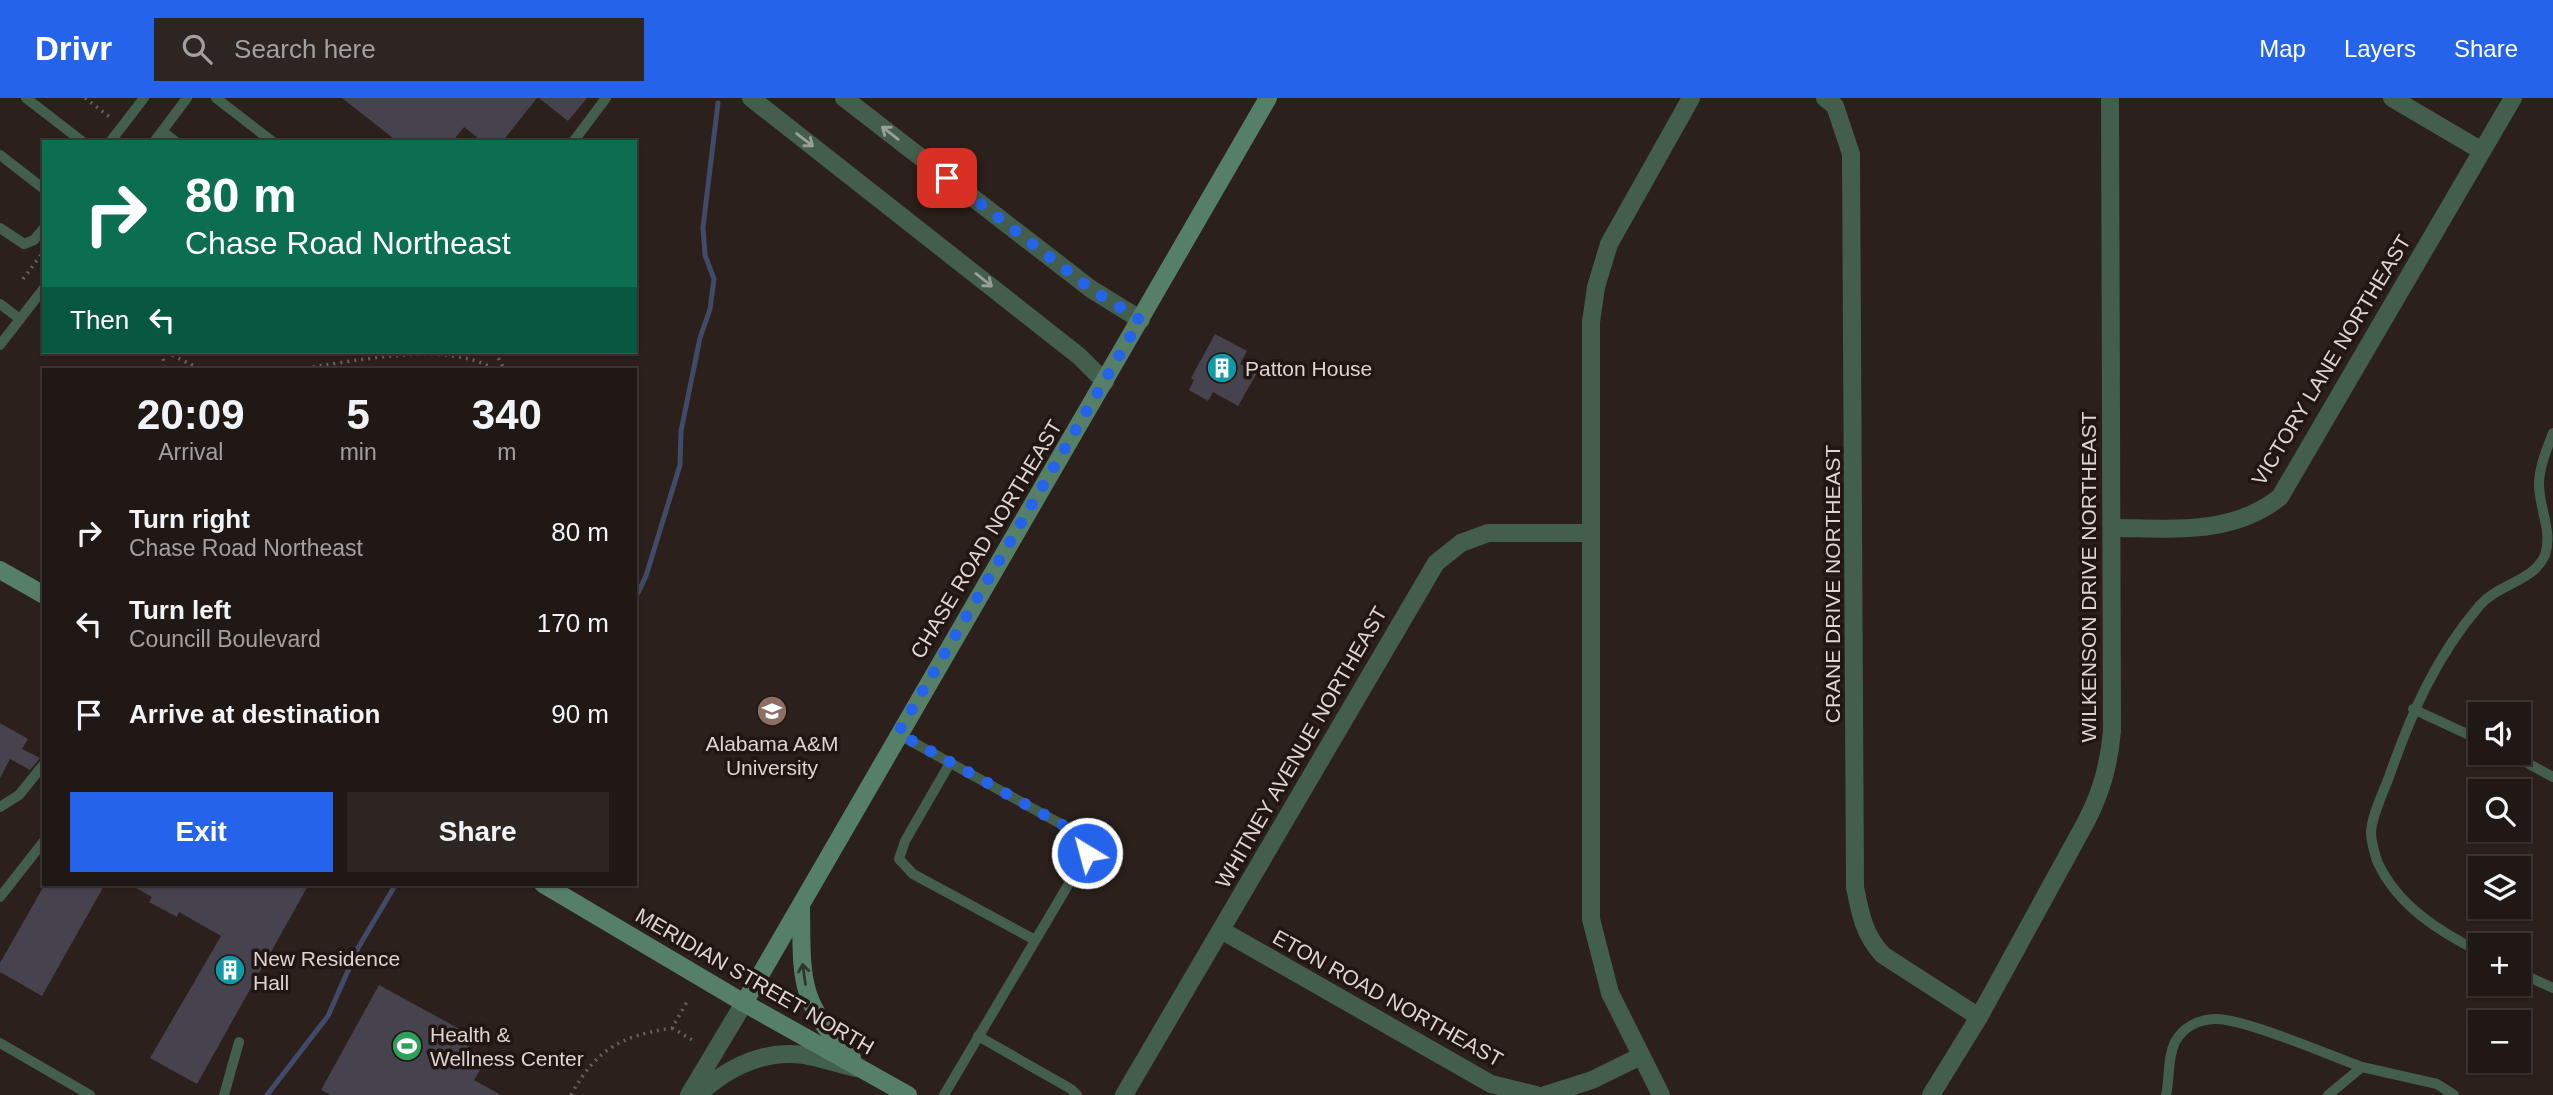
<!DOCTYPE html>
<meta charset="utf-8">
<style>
body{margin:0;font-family:Helvetica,sans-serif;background:#2d2522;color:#f1f3f6;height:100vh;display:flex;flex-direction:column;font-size:26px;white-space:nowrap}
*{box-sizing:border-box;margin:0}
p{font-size:23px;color:#a2a0a0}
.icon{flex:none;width:38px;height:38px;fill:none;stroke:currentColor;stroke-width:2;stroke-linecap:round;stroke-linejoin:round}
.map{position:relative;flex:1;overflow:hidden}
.drawer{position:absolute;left:42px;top:270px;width:595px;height:518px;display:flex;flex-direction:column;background:#201814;border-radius:0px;box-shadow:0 2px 5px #0004,0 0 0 2px #3d3734}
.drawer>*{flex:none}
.top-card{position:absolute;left:42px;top:42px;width:595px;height:214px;border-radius:0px;box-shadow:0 2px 5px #0004,0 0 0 2px #3d3734;background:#0b6e4f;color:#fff;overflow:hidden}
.controls{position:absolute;left:2468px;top:604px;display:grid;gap:14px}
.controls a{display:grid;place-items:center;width:63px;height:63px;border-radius:0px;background:#201814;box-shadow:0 2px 5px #0004,0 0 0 2px #3d3734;font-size:35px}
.pin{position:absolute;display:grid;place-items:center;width:60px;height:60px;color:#fff;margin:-30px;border-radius:14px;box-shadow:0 4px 10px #0006}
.me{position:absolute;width:77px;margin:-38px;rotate:323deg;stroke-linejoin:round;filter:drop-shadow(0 0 5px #0008)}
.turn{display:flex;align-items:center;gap:24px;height:147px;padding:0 28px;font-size:32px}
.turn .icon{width:91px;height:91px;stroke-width:2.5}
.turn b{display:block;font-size:49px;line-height:60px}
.then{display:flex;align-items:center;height:66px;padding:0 28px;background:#0003;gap:14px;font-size:26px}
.eta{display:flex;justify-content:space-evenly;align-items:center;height:119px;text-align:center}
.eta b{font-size:42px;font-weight:600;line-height:49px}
.button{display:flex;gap:14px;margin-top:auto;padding:14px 28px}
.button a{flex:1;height:80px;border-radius:0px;background:#2563eb;color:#fff;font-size:28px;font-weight:600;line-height:80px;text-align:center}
.button a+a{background:#2d2522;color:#f1f3f6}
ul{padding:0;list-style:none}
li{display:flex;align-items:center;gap:21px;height:91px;padding:0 28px}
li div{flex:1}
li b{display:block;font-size:26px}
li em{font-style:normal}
header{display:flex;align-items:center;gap:42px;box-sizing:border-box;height:98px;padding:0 35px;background:#2563eb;color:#fff}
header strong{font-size:33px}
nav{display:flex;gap:38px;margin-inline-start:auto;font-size:24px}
.search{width:490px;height:63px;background:#2d2522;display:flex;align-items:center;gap:18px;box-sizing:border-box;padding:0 24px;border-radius:0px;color:#a2a0a0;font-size:26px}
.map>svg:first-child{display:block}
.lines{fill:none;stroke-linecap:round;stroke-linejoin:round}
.stream{stroke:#424a69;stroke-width:5}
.building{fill:#46434e}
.path{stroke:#6a605c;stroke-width:3.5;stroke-dasharray:2 5;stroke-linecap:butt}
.lane{stroke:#445e4e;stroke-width:10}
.street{stroke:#445e4e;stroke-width:18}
.secondary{stroke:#558067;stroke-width:18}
.oneway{stroke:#989f97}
.oneway2{stroke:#31362c}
.route{stroke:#2563eb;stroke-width:12;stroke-dasharray:0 21.6}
.labels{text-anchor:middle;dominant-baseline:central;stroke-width:7;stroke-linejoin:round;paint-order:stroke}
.street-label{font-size:21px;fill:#ddd5d2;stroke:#211612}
.poi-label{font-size:21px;fill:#ddd5d2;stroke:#211612;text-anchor:start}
</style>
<header>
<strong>Drivr</strong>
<div class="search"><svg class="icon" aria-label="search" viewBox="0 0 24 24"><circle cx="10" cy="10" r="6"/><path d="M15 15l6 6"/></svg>Search here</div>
<nav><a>Map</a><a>Layers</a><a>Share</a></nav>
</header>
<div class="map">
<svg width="2553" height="997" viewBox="0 0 2553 997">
<rect width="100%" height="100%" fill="#2b201b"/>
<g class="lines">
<g class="stream">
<polyline points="635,501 646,478 680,367 681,333 700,240 710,211 714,181 705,157 703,129 718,5"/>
<polyline points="267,997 328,918 358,850 396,786"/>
</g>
</g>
<g class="building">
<polygon points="342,0 537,0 502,44 483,44 464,29 452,44 398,44"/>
<polygon points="539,0 587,0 568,23"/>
<polygon points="1215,236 1247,253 1240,266 1257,275 1238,308 1213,294 1208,303 1189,292 1194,282 1191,280"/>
<polygon points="0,625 28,641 22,651 40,660 30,672 10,661 0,680"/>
<polygon points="45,786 105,786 42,898 0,874 0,865"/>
<polygon points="129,786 309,786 197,986 150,960 221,838 179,814 177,819 149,804 152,799"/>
<polygon points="379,887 474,939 464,957 483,967 474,982 501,997 331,997 321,992"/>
</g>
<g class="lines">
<g class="path">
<polyline points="85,0 111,20"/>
<polyline points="23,181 44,153"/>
<polyline points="162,254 165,271"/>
<polyline points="166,254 200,271"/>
<polyline points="495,254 504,271"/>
<polyline points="459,257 467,254"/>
<path d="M299 271C351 264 447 242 494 271"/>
<polyline points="672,930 694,943"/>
<path d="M571 997C596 951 621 938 672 930L687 904"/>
</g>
<g class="lane">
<polyline points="26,0 83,44"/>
<polyline points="216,0 273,44"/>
<polyline points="162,33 176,44"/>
<polyline points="110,44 144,0"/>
<polyline points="154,44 187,0"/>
<polyline points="573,44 606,0"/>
<polyline points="0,57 44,91"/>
<polyline points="0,130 24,146 34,142 44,130"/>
<polyline points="0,206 20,221"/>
<polyline points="0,247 44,190"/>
<polyline points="2413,611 2480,642"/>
<polyline points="898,636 1079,736 1087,746 1087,755 944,997"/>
<polyline points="2507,654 2553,679"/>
<polyline points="950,665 905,743 899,761 913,776 1035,842"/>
<polyline points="0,709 19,697 44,666"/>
<polyline points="0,799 44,743"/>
<path d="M2480 854C2440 834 2398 808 2378 765 2375 758 2371 742 2371 734 2372 717 2383 695 2389 679 2411 616 2436 558 2480 507 2500 485 2533 484 2545 457 2553 433 2539 411 2539 386 2539 370 2547 350 2553 335"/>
<polyline points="2518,874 2553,890"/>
<polyline points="978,938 1071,991 1077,997"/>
<polyline points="0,945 90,997"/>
<polyline points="224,997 239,944"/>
<path d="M2166 997C2170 980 2167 961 2175 944 2183 929 2198 922 2214 921 2241 919 2331 958 2362 969"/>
<polyline points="2328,997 2362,969 2437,986 2454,997"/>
</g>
<g class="street">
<polyline points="751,0 1079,258 1105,284"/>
<polyline points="844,0 1091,191 1141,222"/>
<path d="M1825 0 1835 8 1851 56 1855 789C1860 815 1864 837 1883 857L1979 919"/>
<polyline points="2392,0 2482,53"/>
<path d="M2112 430C2170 430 2232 438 2280 399L2513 0"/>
<polyline points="1221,832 1491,986 1536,997"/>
<polyline points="689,997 744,905"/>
<path d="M698 997C723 973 756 955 792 956 812 956 836 966 856 970"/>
<polyline points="1124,997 1436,465 1461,445 1488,435 1589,435"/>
<polyline points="1545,997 1592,982 1641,958"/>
<polyline points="1661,997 1610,895 1591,821 1591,224 1596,189 1609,146 1691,0"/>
<path d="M1931 997 1979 919 2087 722C2102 692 2109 666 2112 633L2110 0"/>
</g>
<g class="secondary">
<polyline points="0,472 44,497"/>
<polyline points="543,786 744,905 908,997"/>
<path d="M801 809C802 884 798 903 852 960"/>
<polyline points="744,905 1268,0"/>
</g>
</g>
<defs><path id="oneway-shaft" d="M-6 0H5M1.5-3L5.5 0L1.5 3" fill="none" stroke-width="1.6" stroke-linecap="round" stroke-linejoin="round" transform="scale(1.75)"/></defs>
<g class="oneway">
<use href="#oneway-shaft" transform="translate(890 35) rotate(-142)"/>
<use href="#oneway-shaft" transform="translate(805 42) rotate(38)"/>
<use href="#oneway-shaft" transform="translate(984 182) rotate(39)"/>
</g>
<use class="oneway2" href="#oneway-shaft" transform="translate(804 876) rotate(-98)"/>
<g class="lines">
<polyline class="route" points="947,80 1091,191 1140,222 898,635 1079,736 1087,746 1087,755"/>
</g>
<defs>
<g id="building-disc" transform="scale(1.575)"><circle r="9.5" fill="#0f9aa8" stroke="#211612"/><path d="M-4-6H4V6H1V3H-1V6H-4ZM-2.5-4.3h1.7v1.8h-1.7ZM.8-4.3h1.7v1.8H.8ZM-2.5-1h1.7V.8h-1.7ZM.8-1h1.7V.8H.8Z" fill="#fff"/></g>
<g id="university-disc" transform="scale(1.575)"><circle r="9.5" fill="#8d6e63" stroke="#211612"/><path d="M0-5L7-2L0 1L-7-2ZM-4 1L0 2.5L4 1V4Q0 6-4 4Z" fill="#fff"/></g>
<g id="stadium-disc" transform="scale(1.575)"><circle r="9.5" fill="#2e9e5b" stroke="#211612"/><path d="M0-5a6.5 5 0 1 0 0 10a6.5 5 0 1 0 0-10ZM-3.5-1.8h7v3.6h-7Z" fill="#fff"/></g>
</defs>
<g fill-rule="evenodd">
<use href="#building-disc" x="1222" y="270"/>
<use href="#university-disc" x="772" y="613"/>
<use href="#building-disc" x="230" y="872"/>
<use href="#stadium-disc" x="407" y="948"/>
</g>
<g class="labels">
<g class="street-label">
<text transform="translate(2331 262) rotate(-59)">VICTORY LANE NORTHEAST</text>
<text transform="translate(986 441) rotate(-59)">CHASE ROAD NORTHEAST</text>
<text transform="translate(2088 479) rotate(-90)">WILKENSON DRIVE NORTHEAST</text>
<text transform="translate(1832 486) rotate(-90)">CRANE DRIVE NORTHEAST</text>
<text transform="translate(1301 649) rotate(-60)">WHITNEY AVENUE NORTHEAST</text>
<text transform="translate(755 883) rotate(30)">MERIDIAN STREET NORTH</text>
<text transform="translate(1388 900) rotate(29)">ETON ROAD NORTHEAST</text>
</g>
<g class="poi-label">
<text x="1245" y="270">Patton House</text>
<text x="772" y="645" text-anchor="middle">Alabama A&amp;M<tspan x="772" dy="24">University</tspan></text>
<text x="253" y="860">New Residence<tspan x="253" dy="24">Hall</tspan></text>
<text x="430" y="936">Health &amp;<tspan x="430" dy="24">Wellness Center</tspan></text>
</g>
</g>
</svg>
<div class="controls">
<a><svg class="icon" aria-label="sound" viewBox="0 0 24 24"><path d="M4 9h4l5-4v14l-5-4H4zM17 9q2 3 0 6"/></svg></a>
<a><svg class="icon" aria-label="search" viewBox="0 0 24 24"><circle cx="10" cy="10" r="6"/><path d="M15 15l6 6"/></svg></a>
<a><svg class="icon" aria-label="layers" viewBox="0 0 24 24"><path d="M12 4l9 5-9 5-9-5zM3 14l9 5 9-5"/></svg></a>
<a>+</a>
<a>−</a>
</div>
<div class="pin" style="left:947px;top:80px;background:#d93025"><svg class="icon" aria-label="arrive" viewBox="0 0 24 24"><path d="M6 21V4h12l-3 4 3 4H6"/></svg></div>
<svg class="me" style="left:1087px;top:755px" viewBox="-20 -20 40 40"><circle r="17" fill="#2563eb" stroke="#fff" stroke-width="3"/><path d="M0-11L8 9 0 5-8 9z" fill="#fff"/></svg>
<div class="top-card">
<div class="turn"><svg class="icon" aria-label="right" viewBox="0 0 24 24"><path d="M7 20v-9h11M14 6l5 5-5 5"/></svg><div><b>80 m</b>Chase Road Northeast</div></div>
<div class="then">Then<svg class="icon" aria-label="left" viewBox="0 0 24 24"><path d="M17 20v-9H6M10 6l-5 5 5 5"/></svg></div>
</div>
<section class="drawer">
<div class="eta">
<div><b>20:09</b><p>Arrival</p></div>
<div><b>5</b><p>min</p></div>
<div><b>340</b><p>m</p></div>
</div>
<ul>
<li><svg class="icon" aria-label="right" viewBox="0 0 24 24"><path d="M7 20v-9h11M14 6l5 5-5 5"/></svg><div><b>Turn right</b><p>Chase Road Northeast</p></div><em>80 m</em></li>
<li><svg class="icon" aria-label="left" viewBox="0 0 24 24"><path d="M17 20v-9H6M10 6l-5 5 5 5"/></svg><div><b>Turn left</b><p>Councill Boulevard</p></div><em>170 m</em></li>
<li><svg class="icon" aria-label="arrive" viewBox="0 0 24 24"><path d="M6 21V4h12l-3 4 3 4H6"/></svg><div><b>Arrive at destination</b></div><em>90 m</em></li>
</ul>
<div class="button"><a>Exit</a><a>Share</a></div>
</section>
</div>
